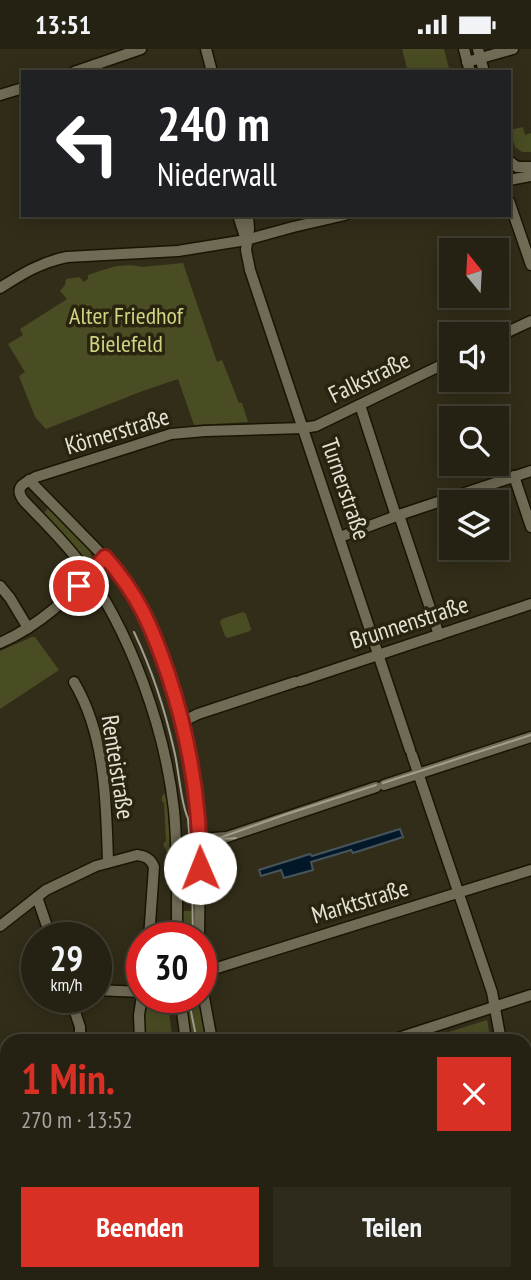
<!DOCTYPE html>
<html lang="de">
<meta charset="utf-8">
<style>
body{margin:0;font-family:"PT Sans Narrow",sans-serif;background:#2e2a1c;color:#f1f3f6;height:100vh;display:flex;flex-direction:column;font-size:26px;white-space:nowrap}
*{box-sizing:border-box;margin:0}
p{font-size:23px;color:#a4a4a0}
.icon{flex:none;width:38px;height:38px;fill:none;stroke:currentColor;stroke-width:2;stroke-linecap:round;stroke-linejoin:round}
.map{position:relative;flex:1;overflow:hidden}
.details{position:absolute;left:0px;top:985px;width:532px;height:247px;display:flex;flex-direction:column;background:#262213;border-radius:21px 21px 0 0;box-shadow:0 4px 18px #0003,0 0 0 2px #423f33}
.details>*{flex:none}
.banner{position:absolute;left:21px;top:21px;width:490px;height:147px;border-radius:0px;box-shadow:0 4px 18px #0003,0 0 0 2px #423f33;background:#202124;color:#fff;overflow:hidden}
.needle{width:46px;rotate:342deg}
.fabs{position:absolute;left:439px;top:189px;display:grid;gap:14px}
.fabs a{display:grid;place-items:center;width:70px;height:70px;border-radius:0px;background:#262213;box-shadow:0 4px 18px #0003,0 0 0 2px #423f33;font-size:35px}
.speed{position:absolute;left:21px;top:873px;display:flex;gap:14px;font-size:35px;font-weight:700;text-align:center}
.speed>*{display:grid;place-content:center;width:91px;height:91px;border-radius:50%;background:#262213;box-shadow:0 4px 18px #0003,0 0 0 2px #423f33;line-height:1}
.speed small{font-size:18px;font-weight:400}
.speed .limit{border:10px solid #d22;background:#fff;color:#111}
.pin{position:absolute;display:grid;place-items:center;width:60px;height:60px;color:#fff;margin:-30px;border:4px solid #fff;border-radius:50%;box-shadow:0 2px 7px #0007}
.me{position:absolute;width:77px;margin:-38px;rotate:359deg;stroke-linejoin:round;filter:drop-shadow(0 0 5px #0008)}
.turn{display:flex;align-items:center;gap:24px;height:147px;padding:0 21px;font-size:32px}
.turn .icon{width:91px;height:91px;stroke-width:2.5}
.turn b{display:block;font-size:49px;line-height:60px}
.round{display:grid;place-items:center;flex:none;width:74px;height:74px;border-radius:0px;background:#2e2a1c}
.overview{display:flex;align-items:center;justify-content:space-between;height:119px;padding:0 21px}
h1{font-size:42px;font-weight:800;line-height:52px;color:#d93025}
.action{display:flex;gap:14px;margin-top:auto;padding:14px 21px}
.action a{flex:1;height:80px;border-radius:0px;background:#d93025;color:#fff;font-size:28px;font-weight:800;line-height:80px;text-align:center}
.action a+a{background:#2e2a1c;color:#f1f3f6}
.status{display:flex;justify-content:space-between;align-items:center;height:49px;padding:0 35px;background:#262213;direction:ltr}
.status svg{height:19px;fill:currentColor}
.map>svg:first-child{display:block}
.green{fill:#4a4c23}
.water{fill:#021728;stroke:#46545c;stroke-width:2}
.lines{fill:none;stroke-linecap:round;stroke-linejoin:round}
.street-casing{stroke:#1a1503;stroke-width:13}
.street{stroke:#706b55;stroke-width:10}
.tram{stroke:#a39f90;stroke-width:2}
.route-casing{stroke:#8d1f18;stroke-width:18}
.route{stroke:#d93025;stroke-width:12}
.labels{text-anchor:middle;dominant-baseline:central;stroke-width:7;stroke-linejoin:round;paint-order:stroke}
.park-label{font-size:24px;fill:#d1d482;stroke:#28240f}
.street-label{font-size:24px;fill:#e4e1d5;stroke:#28240f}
</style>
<div class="status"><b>13:51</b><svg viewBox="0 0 49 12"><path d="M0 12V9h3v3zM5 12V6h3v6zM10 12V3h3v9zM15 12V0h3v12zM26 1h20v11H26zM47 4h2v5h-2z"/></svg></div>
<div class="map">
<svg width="531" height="1231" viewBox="0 0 531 1231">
<rect width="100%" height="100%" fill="#322d19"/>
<g class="green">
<polygon points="402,0 444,0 450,23 408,23"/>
<polygon points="523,78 525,86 531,84 531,103 522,103 515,98 510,81"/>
<path d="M183 214 217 313 222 311 239 354H242L248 373 194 376 178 330 140 343 46 380 35 368 19 327 25 323 8 295 23 286 20 280 67 250 60 242 65 236 66 230 79 228 84 233 88 230V226C105 220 124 213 142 218Z"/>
<polygon points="50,457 88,497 92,508 90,511 86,514 41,467"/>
<polygon points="243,563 246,565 251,580 250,582 228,589 225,587 220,573 222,570"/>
<polygon points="32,588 35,588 59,621 0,660 0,602"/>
<polygon points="167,743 173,795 172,808 168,805 163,795 166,792 164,754 162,752 162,747"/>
<polygon points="177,750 178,750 182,789 181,862 195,862 194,829 196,816 195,889 178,889"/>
<polygon points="149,949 165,949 168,957 173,992 146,992 145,968"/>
<polygon points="183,949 201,949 209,992 193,992"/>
<polygon points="487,971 491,992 438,992 436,987"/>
</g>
<polygon class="water" points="400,780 403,788 353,804 351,801 311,813 313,821 284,829 281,821 261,827 259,821 310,805 312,807"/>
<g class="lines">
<g class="street-casing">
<g id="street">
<polyline points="206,0 212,23"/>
<polyline points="464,0 470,23"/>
<polyline points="478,0 484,23"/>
<polyline points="467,13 513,0"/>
<polyline points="74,23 141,0"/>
<polyline points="0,46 23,39"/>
<polyline points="509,112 517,118 531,118"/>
<polyline points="509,131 531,127"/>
<polyline points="509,152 531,216"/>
<polyline points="238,166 246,191"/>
<polyline points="248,166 249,180 246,201 250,221 410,701"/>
<path d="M0 239C22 225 41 213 67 208L178 202 246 191 293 178 345 166"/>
<polyline points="497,288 531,272"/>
<polyline points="360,356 396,467"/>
<polyline points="514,427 531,478"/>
<polyline points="29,431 118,522 139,554 156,589 182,673 196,737 200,790 199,889"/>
<polyline points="399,466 439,586"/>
<polyline points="340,488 399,466 531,422"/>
<polyline points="0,537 10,549 28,579"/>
<path d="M0 594C41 576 77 542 105 508"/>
<polyline points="300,632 531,555"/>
<path d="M74 633C106 687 106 752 108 813"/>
<polyline points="182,673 198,665 295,633"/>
<polyline points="412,706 492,943 501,992"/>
<polyline points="384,736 531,688"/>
<polyline points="200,790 227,788 376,738"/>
<polyline points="37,848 51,889"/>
<path d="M0 877 46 841 96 817 137 806C146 807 151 810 154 818L149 889"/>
<path d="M177 889C177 847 178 804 174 761 165 679 130 581 81 515 64 492 43 472 24 452 13 438 24 434 36 428L171 385 205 382 303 379 316 377 452 311"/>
<polyline points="201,924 531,821"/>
<polyline points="201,932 212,992"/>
<polyline points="96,941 142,943"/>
<polyline points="70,948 80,978 80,992"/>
<polyline points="180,948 186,992"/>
<polyline points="140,992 139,966 142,947"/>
<polyline points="389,992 531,946"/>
<polyline points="0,1019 7,1018"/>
<polyline points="525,1080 531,1077"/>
<polyline points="525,1142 531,1180"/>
<polyline points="0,1146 7,1136"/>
<polyline points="0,1202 7,1205"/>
<polyline points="73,1225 81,1227 153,1231"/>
<polyline points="204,1230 219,1231"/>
<polyline points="180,1231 181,1225"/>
</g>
</g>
<use href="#street" class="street"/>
<g class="tram">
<path d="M134 583C152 621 165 661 174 701 179 720 181 761 191 775 202 789 219 791 236 789"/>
<polyline points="383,734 531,686"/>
<polyline points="188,769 192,823 193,889"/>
<path d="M185 831C188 813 192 801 208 793L281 767 376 736"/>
<polyline points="188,948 197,992"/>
<polyline points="197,1231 197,1225"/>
</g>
</g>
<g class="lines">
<g class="route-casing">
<path id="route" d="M79 537 105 508C138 545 152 578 168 625 189 688 200 752 200 819"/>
</g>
<use href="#route" class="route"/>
</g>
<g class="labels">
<g class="park-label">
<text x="126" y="266">Alter Friedhof<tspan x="126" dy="28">Bielefeld</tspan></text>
</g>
<g class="street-label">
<text transform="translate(369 328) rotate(-26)">Falkstraße</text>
<text transform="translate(117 382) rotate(-17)">Körnerstraße</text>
<text transform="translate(346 440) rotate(71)">Turnerstraße</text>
<text transform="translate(409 573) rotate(-18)">Brunnenstraße</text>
<text transform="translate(118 718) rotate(81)">Renteistraße</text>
<text transform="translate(360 852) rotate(-17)">Marktstraße</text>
</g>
</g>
</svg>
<div class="fabs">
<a><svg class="needle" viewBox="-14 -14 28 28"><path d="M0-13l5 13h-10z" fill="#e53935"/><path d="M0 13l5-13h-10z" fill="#a4a4a0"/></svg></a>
<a><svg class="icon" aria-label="sound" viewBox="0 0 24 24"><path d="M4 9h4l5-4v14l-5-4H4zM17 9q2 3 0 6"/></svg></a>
<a><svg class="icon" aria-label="search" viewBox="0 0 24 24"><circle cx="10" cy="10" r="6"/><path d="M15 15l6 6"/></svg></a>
<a><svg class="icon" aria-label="layers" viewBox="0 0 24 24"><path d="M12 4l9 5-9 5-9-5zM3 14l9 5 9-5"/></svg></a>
</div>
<div class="speed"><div>29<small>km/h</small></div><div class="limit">30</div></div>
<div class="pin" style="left:79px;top:537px;background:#d93025"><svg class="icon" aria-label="arrive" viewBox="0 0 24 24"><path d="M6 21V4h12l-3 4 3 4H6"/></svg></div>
<svg class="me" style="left:200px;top:819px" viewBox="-20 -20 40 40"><circle r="19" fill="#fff"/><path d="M0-13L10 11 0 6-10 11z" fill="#d93025"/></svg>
<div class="banner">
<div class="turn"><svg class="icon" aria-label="left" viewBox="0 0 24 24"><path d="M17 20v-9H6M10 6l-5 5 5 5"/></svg><div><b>240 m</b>Niederwall</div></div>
</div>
<section class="details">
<div class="overview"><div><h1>1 Min.</h1><p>270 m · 13:52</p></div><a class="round" style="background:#d93025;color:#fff"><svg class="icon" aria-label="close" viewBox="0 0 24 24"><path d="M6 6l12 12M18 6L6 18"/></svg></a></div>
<div class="action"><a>Beenden</a><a>Teilen</a></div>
</section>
</div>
